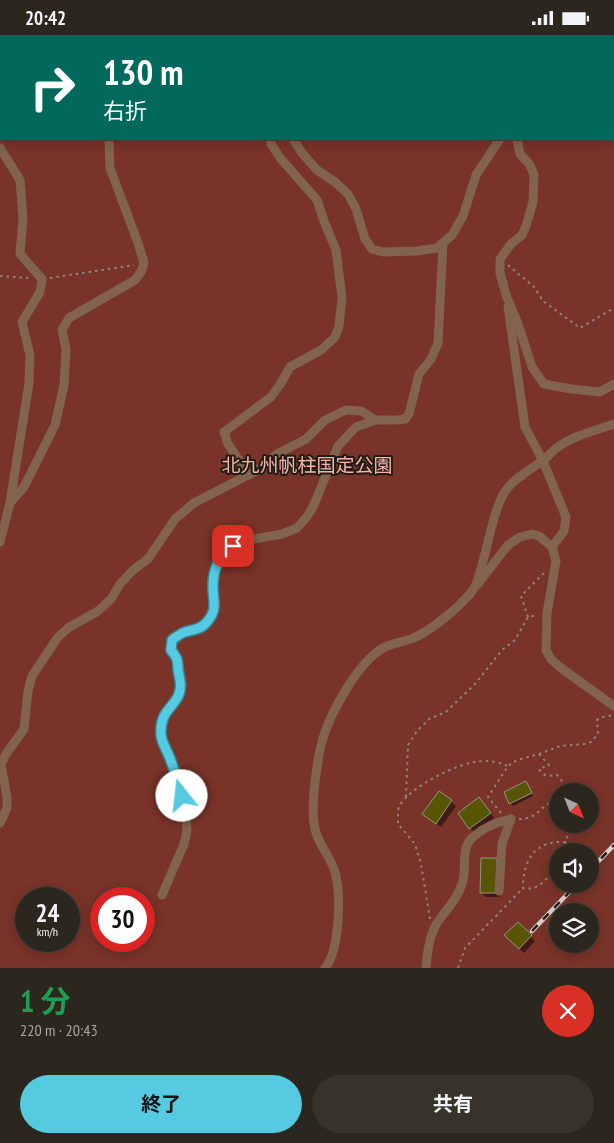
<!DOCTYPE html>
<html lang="ja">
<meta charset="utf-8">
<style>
body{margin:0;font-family:"PT Sans Narrow","Noto Sans JP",sans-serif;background:#37332c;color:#f1f3f6;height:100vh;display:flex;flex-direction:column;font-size:19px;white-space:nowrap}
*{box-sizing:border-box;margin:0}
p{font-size:16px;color:#a6a5a4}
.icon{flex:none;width:28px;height:28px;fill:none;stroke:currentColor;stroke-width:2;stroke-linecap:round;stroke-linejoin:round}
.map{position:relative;height:933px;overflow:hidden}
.panel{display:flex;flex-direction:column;background:#2b271f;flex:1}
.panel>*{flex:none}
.hud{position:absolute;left:0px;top:0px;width:615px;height:105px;box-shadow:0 2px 12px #0003,0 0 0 1px #47443d;background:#00695c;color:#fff;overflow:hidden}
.needle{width:32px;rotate:137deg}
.controls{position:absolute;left:549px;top:748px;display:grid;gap:10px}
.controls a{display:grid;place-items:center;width:50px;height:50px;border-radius:50%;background:#2b271f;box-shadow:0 2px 12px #0003,0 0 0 1px #47443d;font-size:25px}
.speed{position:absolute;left:15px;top:852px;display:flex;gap:10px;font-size:25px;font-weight:700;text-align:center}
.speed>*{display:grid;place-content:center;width:65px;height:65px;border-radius:50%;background:#2b271f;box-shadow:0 2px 12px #0003,0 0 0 1px #47443d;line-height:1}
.speed small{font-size:12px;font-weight:400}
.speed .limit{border:8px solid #d22;background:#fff;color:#111}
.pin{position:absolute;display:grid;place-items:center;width:42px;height:42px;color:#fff;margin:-21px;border-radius:10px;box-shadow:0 2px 8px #0006}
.me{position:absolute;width:55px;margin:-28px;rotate:344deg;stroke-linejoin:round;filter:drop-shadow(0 0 4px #0008)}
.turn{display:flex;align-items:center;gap:18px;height:105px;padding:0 20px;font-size:22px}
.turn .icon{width:65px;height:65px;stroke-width:2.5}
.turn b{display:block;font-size:35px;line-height:42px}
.round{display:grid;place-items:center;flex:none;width:52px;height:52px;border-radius:26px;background:#37332c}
.overview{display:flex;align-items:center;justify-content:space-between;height:85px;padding:0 20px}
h1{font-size:30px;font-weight:700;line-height:38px;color:#1e9e55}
.cta{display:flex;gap:10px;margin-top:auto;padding:10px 20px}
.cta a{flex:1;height:58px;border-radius:30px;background:#55cae0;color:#111;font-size:20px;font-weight:700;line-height:58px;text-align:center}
.cta a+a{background:#37332c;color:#f1f3f6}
.status{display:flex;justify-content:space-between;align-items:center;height:35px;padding:0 25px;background:#2b271f;direction:ltr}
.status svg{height:14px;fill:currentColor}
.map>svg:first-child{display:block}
.green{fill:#793328;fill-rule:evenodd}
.shadow{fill:#0007}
.building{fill:#585605;stroke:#959588}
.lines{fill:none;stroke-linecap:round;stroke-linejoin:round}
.path{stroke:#8c877e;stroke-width:2;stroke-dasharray:2.5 4;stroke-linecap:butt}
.street{stroke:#82634d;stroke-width:9}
.rail-casing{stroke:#d6d2cb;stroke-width:4.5}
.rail{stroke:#1e1c17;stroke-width:2.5;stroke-dasharray:8;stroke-linecap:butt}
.route-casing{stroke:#378392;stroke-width:12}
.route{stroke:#55cae0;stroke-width:9}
.labels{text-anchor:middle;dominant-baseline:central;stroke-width:4;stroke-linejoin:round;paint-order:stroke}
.park-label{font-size:19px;fill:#fbb2a5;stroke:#1e1c17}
</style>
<div class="status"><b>20:42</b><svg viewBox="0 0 49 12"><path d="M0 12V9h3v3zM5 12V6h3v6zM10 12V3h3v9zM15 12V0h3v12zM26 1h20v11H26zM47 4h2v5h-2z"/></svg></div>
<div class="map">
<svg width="614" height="933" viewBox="0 0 614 933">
<rect width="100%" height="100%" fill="#393429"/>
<path class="green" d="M0 0H614V933H0ZM1 1H614V104H1ZM558 756H590V789H558ZM558 816H590V849H558ZM26 864H69V906H26ZM101 864H144V906H101ZM558 876H590V909H558Z"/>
<g class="shadow">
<polygon points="528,751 533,761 513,771 505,758"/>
<polygon points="439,757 456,771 441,792 428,783"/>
<polygon points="484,768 494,783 474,797 470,793"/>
<polygon points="501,829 500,862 486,862 481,857"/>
<polygon points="518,889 535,906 524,918 506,900"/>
</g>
<g class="building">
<polygon points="526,746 532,758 509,769 504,757"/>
<polygon points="439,756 452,765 436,789 422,779"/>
<polygon points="479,762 491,778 469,794 458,778"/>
<polygon points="481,823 497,823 496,858 480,858"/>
<polygon points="518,887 532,900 519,914 504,900"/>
</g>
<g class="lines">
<g class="path">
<polyline points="508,230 534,252 543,266 580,293 614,273"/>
<polyline points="0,241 30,243"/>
<polyline points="50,243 134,230"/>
<polyline points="528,582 521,561 544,538"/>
<path d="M539 719 549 730 539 734C544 742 548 741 557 740L570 756"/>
<polyline points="406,762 408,710 417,696 429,684 446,677 475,649 502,615 515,605 528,582 537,580"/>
<polyline points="553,766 558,769"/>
<polyline points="501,778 488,762 508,731 517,725 539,719 560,711 584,709 591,707 598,699 597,685 603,682 614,680"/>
<path d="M519 784C540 784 540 768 558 765"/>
<polyline points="564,816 570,789"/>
<path d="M558 827C550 840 540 857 523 853 523 825 535 805 566 807"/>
<path d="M430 884 421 829 415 809 398 789C398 783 397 775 400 770 411 751 460 727 481 726 490 725 500 728 508 731"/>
<polyline points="458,933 465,913 523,853"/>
</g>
<g class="street">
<polyline points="206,0 206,1"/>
<polyline points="420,0 427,1"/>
<polyline points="462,0 463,1"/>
<polyline points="141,1 141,0"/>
<polyline points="567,1 570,0"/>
<polyline points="605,1 606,0"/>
<polyline points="293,104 302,118 317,135 335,147 348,159 356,174 365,204 372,214 383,217 417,216 437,213 452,200 463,181 476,140 500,104"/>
<polyline points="517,104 520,119 530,130 534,140 533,167 526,191 522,200 511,209 500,224 500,238 506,260 518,289 532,332 544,349 571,354 600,357 614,349"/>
<polyline points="0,113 20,145 23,184 20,219 42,244 40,257 22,287 30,320 29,348 10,468 0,507"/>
<polyline points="508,272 525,392 543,426 566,482 564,496 552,512"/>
<polyline points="249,440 228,409 224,397 271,362 281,348 290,332 321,315 335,302 339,291 342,263 336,215 324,186 317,165 281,124 271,109 270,104"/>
<polyline points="10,468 24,452 55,390 64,350 66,314 62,295 69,283 135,245 141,237 144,228 138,208 110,133 109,104"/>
<polyline points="477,550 508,510 520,502 532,499 539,501 552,512 556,526 547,578 546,615 551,624 561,633 614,671"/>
<polyline points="0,788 7,773 7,762 1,730 6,719 24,694 28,656 32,641 58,602 68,593 98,576 111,564 120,549 133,535 148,524 175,484 194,468 258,435 277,419 306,404 325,385 346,375 361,376 376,385 397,385 405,384 409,379 419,339 431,324 438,308 443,208"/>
<polyline points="162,860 184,809 187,796 185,774 179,748 161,701 162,685 181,658 182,648 179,638 178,625 171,615 172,605 184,597 199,594 208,587 216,570 213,554 215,538 218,526 224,517 243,506 282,499 297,493 306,483 313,472 338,411 356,392 376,385"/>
<path d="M325 933C340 915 341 859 335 837 330 820 316 807 314 789 311 768 317 724 323 703 331 677 358 627 383 613 391 609 402 607 411 604 430 597 461 571 473 555 479 547 488 506 491 494 495 481 498 466 506 455 515 443 529 435 541 427 547 423 552 416 558 412 572 401 597 395 614 389"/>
<path d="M426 933C427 918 429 901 437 888 446 875 457 865 462 849 468 834 459 814 473 802 483 793 498 787 511 784L502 809 499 856"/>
</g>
<g class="rail-casing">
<g id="rail">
<polyline points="590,835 614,810"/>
<polyline points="532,896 577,849"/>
</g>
</g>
<use href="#rail" class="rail"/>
</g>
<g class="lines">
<g class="route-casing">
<path id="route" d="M182 761C179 747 174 734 169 721 166 714 161 706 161 699 159 668 187 672 179 640 176 626 181 628 171 615L172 605C176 602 181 598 185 597 194 594 200 595 206 588 217 576 214 569 213 555 212 538 218 520 233 511"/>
</g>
<use href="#route" class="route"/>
</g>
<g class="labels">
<g class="park-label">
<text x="307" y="430">北九州帆柱国定公園</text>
</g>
</g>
</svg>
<div class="controls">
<a><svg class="needle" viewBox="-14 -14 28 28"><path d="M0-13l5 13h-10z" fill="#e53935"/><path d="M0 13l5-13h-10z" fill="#a6a5a4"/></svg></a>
<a><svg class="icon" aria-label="sound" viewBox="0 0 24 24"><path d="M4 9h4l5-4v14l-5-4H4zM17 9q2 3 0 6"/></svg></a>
<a><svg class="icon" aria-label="layers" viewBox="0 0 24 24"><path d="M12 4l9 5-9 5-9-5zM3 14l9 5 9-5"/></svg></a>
</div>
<div class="speed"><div>24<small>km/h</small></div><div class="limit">30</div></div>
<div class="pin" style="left:233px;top:511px;background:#d93025"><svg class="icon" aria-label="arrive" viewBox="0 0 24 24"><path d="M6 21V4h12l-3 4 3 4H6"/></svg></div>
<svg class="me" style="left:182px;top:761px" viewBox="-20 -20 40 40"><circle r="19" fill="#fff"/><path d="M0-13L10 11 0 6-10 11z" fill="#55cae0"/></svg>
<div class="hud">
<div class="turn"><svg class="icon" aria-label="right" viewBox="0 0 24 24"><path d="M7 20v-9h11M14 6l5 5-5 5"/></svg><div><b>130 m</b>右折</div></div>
</div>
</div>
<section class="panel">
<div class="overview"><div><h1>1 分</h1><p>220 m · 20:43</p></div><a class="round" style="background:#d93025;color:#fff"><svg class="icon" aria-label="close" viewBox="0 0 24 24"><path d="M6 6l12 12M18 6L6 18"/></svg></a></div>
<div class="cta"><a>終了</a><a>共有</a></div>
</section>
